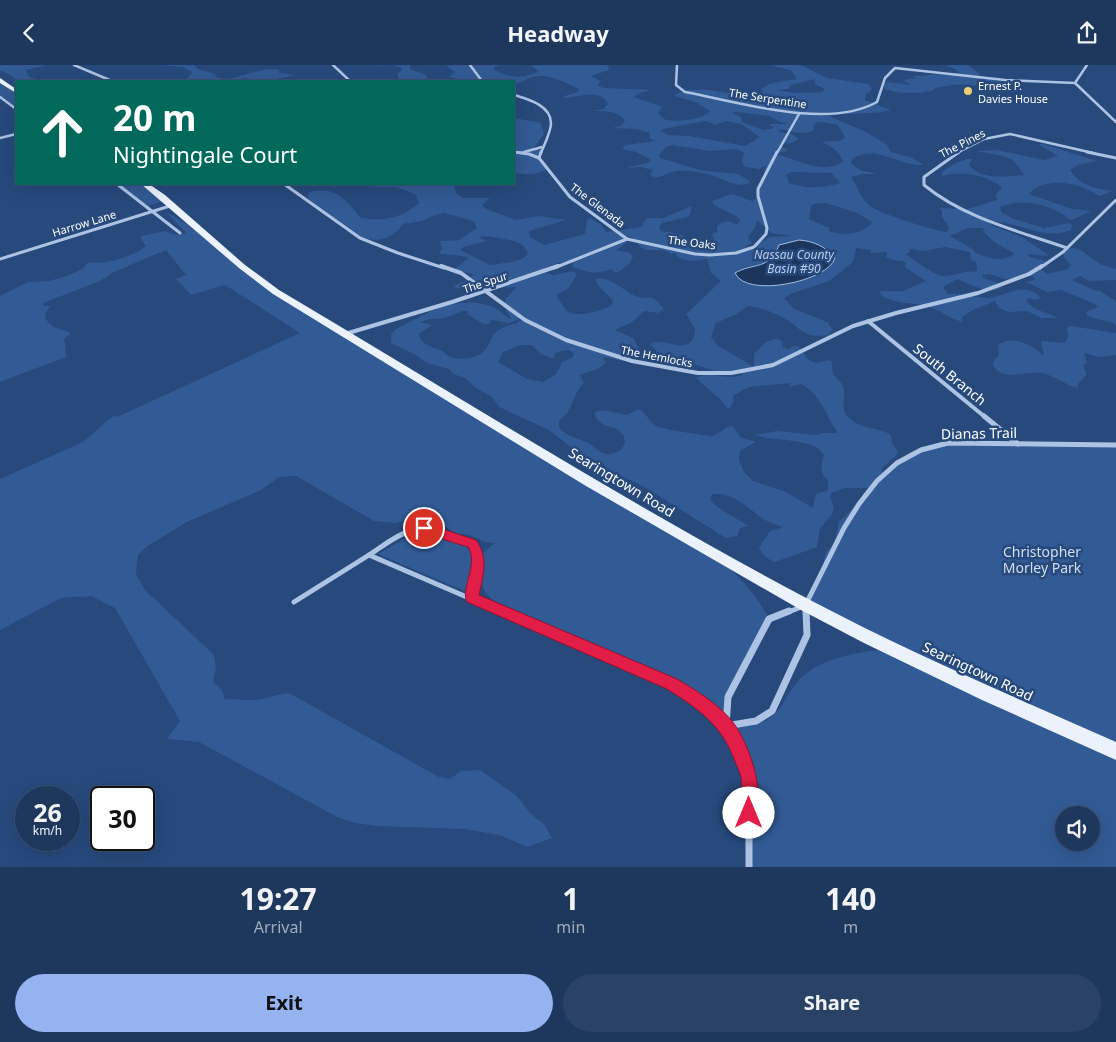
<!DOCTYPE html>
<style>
body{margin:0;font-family:"Noto Sans",sans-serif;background:#2a4266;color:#f1f3f6;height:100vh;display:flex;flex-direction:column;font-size:19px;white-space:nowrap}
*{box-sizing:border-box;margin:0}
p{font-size:16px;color:#a0acbc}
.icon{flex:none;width:28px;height:28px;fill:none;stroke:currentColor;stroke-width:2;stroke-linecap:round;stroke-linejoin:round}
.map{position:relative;height:802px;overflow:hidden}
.side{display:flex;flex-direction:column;background:#1d375d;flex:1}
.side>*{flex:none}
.banner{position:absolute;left:15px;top:15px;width:500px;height:105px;border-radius:0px;box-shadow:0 5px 20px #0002,0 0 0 1px #3b5172;background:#00695c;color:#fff;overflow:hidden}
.controls{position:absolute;left:1055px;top:741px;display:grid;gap:10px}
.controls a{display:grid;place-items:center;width:45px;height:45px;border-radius:50%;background:#1d375d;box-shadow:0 5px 20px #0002,0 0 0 1px #3b5172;font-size:25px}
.speed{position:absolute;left:15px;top:721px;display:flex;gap:10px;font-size:25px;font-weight:700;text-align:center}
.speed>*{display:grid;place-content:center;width:65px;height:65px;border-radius:50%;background:#1d375d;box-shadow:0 5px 20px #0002,0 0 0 1px #3b5172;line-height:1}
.speed small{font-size:12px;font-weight:400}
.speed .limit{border:2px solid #111;border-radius:8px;background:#fff;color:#111}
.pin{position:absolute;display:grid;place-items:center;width:42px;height:42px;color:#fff;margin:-21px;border:2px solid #fff;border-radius:50%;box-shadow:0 1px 5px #0007}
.me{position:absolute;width:55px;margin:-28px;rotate:0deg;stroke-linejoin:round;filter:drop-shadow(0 0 4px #0008)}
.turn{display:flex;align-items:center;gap:18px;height:105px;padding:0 15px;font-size:22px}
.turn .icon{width:65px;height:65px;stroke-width:2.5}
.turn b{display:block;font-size:35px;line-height:42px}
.eta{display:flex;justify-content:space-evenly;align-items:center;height:85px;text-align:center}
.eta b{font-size:30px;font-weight:700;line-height:35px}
.button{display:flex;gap:10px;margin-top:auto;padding:10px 15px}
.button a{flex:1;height:58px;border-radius:30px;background:#95b2f1;color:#111;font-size:20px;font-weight:700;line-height:58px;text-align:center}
.button a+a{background:#2a4266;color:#f1f3f6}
header{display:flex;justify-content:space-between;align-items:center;height:65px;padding:0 15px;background:#1d375d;font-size:22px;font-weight:700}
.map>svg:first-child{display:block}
.green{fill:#325a94;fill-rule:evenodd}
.water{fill:#1b355d;stroke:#a1bee5}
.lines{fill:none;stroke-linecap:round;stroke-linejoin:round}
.street-far4{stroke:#adc3e4;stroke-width:2.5}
.street-far3{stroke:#adc3e4;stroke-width:3}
.street-far2{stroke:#adc3e4;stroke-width:4}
.street-far1{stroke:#adc3e4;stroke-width:5}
.street{stroke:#adc3e4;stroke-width:7}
.primary{fill:#ecf2fc;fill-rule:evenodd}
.route{fill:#e11d48;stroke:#92132f}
.poi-dot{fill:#ecce73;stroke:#27497c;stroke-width:2}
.labels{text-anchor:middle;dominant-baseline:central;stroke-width:5;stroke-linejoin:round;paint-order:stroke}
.far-poi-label{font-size:11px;fill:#fff;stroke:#27497c;text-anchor:start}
.far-street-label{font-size:11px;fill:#fff;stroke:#27497c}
.far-water-label{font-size:12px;font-style:italic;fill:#b8cdec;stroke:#27497c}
.street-label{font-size:14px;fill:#fff;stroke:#27497c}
.park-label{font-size:14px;fill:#cfdef4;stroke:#27497c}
</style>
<header><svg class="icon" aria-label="back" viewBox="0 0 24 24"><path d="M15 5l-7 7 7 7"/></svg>Headway<svg class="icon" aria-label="share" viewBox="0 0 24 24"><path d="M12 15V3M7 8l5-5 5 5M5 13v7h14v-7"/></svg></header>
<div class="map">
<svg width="1116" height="802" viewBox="0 0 1116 802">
<rect width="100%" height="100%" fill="#27497c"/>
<g class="green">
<polygon points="0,0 47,0 26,5 28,11 41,16 17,16 11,10 0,5"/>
<path d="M159 0H194L198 4 215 9 216 12C236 19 257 0 279 5V8L296 10 266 16H248L246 13 226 16H178L188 13 192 7 183 2Z"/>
<polygon points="378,0 410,0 410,4 426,10 428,16 404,16 398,13 397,9 401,6 402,3 392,0 372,1"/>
<path d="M446 0H502L494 2V5C514 14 519 13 539 7L531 0H608L609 5 591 11 600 16 598 21 604 23 652 25 643 27 633 32 661 41 662 42 658 48C661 51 663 54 667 55 678 57 703 55 710 46L695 37 674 31C690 15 744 33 765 34L761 24 771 18 797 14 792 6 771 0H801L827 13 869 19 872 25 866 29 865 35 891 45C874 50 850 47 830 51L831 52 866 67 886 79 891 87 910 92 924 100C899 102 876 78 852 94L851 98 860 105 877 109H864L851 112C857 121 861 134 870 141 878 148 935 166 947 167L949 162 942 152V146L939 143 968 144 997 135 996 130 1002 122C986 110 961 105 942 111L941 108C950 101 962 93 973 94L969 100C982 116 1006 111 1024 110L1013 95 1003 91 976 86 997 85 1044 95 1058 91 1038 79H1043L1097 96 1078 100 1070 105C1080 120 1095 124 1113 126L1099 131C1081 118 1046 110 1029 129L1072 144 1092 146 1071 155C1051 140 1024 132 1000 142L1001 147 1014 154 1044 163 1069 158 1072 160 1071 165C1041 177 1015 154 986 156L993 161 1022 172 1047 189 1048 191 1027 189 1030 192 1050 197 1047 201 1049 203 1044 202 1041 204 1047 209 1068 204 1071 200 1064 193 1063 187C1076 176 1087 191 1097 197 1103 201 1110 202 1116 204V215L1089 216 1080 211 1072 215 1094 225 1100 226 1116 236V260C1107 254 1096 256 1087 250L1086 247 1098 242 1095 239 1061 225 1047 227 1026 217 1035 215 1033 211C1024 210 1016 214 1007 214 998 214 992 207 982 210L983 213 996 217 1002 223C986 229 970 219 957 214L943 222 948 229C961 228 973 232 986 233 1005 233 1023 214 1041 233L1035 235 1028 233 1026 235C1034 247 1047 246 1057 253H1041L1027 246 1008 247 999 243 995 236 973 245 962 252V257C949 253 939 244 926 241 911 237 897 239 883 232L879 226H903L926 216 906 203 905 200 906 197 893 195 886 192 887 187 871 188V185L856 183 853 197 829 216 793 228 784 233 794 244 827 257 833 265 828 270C802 274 802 263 782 252 771 246 761 243 748 241L735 250 716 258 711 272 717 280 754 302V289C761 281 773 268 783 277L782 282 789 284 794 281 799 282 809 295 815 298 830 295C834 300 831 304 834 310 837 314 842 317 843 322 847 332 839 343 848 352 862 366 878 361 891 370L892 378 898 387C895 395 886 397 881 405L884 409 891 402 939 379 1116 380V802H749V712L735 676 701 637 672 619 499 539C495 536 489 533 486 528 479 519 479 499 483 488L495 478 485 477 470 470 456 468 435 456 408 455 395 458 374 456 296 411 279 412 261 425 187 457 146 482 138 490 136 509 145 525 214 590 216 602 213 617 222 625 225 635C236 633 248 636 257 635 268 633 277 629 289 628L439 712 450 714 461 706 480 705 517 731 531 749 544 759 552 773 527 782 500 770 464 764 376 761 356 758 339 753 199 677 167 674 180 656 115 543 91 531 61 533 0 565V414L83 377 114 350 117 352 300 268 225 220 191 230 176 214 186 210 166 185 114 207 98 217 43 238V241H50L45 249C47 264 60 263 71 268L63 275 65 277 66 292 0 317V231L28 217 49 216 67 211 84 203 88 197C105 200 133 192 146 181L142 176 141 171 165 166 176 170 186 168 166 147 203 168 244 204 708 486C736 508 752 522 769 554L729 627 726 661C740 660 756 661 768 654 782 647 788 626 799 615 818 594 859 586 885 585L806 540 820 513 826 487 835 478 839 457 859 437 869 423H845L831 428 830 431 834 442 832 449 820 463 817 482 775 497C768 494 762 491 759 483L770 466 783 462C777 460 770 458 765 455 750 445 732 426 712 429L710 434 715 440 725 447 749 461 740 463 737 471 726 473 646 423 617 409 599 397 579 388 549 365 499 342 492 332 476 323 465 313 453 309 449 304 427 298 414 289 391 278V270L394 265C425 250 455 228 493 242 500 245 505 252 512 254 499 236 504 237 516 222L477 224 473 219 456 224 454 221 462 217 469 216 473 209 457 206 456 203 468 194 467 192 455 190 439 189 442 183 440 176 459 175 477 163 473 156 444 148 435 150 422 156 403 159C375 197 338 157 311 137L307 130 310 127C337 121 345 135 361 153 386 156 400 154 419 138L415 129 396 122H375L372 119H454L456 128 463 133H490L482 140 486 144 516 155 539 151 566 155 529 166 530 172 544 180 585 169 587 154 590 153 600 159 607 167 641 162 646 153H663L692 141 690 149 687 152 662 158 659 162 661 166 680 169 688 174 689 176 698 179 714 176 712 168 717 167V161L721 158 730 156 737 160 740 156 738 152 714 140 712 136C736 128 726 126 752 136L756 133 766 101 759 104 746 102 742 98 744 88 737 84 710 86 671 80 666 82 659 90 660 93 700 105 737 109 749 115V118C735 124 721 112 707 109 698 107 686 105 676 106 667 107 660 116 650 110L653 105 640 102 626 103 648 98 651 95 636 87 622 84 626 80 655 76 649 73 650 68 637 64 612 63 621 61 625 56C619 46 605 46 593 46L603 44 608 39C600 23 579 32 565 33L562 32 577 27 579 24C565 18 549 8 532 12 526 14 522 18 514 19V16H464L449 12 454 7ZM815 14V19L825 24 822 27 795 28 776 25 789 24 791 20ZM737 47 769 51 778 56 788 59H779L770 55 777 59H769L774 63 764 65 742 57 741 52 732 48ZM706 56 715 60 726 56 741 59 760 72 745 81 689 71 669 70 661 66 663 64ZM822 57 838 60 845 73 838 76 821 77C833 82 839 86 843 97 823 109 802 97 783 91 778 89 776 91 771 89L788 86 780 79 792 78 799 74 792 69 779 67 780 64C791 66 803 71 814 65L813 61 816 58ZM792 107 831 108 840 118C823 123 806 124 789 118L786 110ZM826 138 857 148 872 157C862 170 844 171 829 166V163L809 154 811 142 813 139ZM757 155 771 168 793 171 769 172 754 182H744L752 178 748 172 755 163ZM968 163H984L983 166 994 177 1015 189C1001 198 988 193 974 187V185L950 171ZM488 171C500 175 524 173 528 189L522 194 512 197 490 200 460 185 463 182 487 176 478 172ZM629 171C637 174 637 181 644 184 654 188 660 181 671 189L675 188C680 198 697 196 707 194L711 208 721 216 686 249 695 264C693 296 662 269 650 279L657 286 654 290 664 296 691 298 726 310 731 307 744 309C728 317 712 305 696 313L722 336 728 345 733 338 734 330 749 322 791 318 789 322 801 319C821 329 826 352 838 368H822L816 370 777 366 755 370C773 377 814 372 824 390 820 401 820 407 828 416V425L816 429 813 443 786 427 753 416 744 407 739 395V389L741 385 756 377 740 372 733 361C724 361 720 369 712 371 707 371 663 364 658 362 649 358 647 347 638 344L627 350 603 345 595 347V351C597 354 600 358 603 359 610 363 619 362 623 370 630 383 614 392 603 388 598 387 595 382 590 379 580 373 567 372 559 363V356C575 344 571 330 584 318L580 310 598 304 606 298 603 292 624 296 638 289 640 285 633 273 615 265 632 257 644 246 658 248 664 244 654 233C649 232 643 234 638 232 626 228 608 209 596 214 596 223 608 228 613 236L612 240C603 245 574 255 566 245 563 241 560 236 557 232V230L569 223 577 209 573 206 554 210 543 207V204C552 199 563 196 573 197V202C590 208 595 210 611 204L615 208 620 206 629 199 633 192 630 188 616 185 626 178ZM779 180 811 212C793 217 746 230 735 208 754 196 768 207 779 180ZM945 182 970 187 971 195 976 197 977 203 976 207C964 205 955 211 944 211 934 210 913 195 906 189L910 187V184L924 186ZM463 246H468L467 249 483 259H489L491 255 509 258 525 252C518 260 505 260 497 266 490 272 490 282 482 288 473 295 459 295 448 291 446 290 445 288 442 286 433 282 422 281 419 269L432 260 420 257 430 254 445 253ZM521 280H532L541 289 554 294 555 288C561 286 568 283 574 288L573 292 562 297 556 309 543 317 527 314 498 297 503 287ZM1064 750H1091V778H1064Z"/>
<path d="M945 0H968L980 9 978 11 1006 18 1008 22C996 25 984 21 972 20 959 19 947 20 935 23L934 25C919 30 900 29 884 24L885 18 888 17 911 20 903 15 916 13 913 12 914 11 959 8 955 4Z"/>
<polygon points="0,15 16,27 16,43 0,31"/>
<path d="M514 53 541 58 544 69 533 84 542 82 539 93 548 103C539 111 525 109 514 108Z"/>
<polygon points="118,119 143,119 166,135 148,141"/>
<path d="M1071 261 1116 268V290L1099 292 1084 288 1087 298 1083 301 1087 309 1078 319V323C1065 320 1054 310 1041 308 1027 306 1005 316 995 303 993 301 992 298 994 295 995 293 998 293 999 290L998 280C1013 269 1032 280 1044 291L1041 276 1065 278 1068 271 1067 263Z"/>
<path d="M417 467C428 467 437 470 448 473 482 484 475 499 469 528L378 489Z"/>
</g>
<path class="water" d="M799 175C814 176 826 182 835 193 829 216 746 234 735 208 754 197 769 206 779 180Z"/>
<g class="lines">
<g class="street-far4">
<polyline points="74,0 112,16"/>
<polyline points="333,0 350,16"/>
<polyline points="470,0 482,16"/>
<path d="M677 0 676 20 685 27C739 37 827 65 877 37L885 13 895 3 1005 15 1075 18 1087 0"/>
<polyline points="1075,18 1116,57"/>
<path d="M514 30C527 34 551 40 551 58 551 67 544 80 541 88"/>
<polyline points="0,32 16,44"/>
<polyline points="0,73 16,69"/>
<polyline points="514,87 524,88"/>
<polyline points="524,87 542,82"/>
<polyline points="777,88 799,49"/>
<polyline points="957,88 984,74 1010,69 1093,88"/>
</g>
<g class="street-far3">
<polyline points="514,87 529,89 539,93"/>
<polyline points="541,87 539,93 570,132 627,174 695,189 710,190 736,188 754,182 766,169 767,163 758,131 758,124 777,87"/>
<path d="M959 87 924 112V120C964 153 1018 166 1067 183"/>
<polyline points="1087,87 1116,93"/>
<polyline points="117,119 180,168"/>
<polyline points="284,119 360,173 398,188 444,203"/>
<polyline points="0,194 173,140"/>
<polyline points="554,203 627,174"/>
<polyline points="1040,203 1063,187 1116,135"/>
</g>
<g class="street-far2">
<polyline points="441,201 461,208 525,255 566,275 632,296 698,308 731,308 773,300 853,261 896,248 978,228 1029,209 1042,201"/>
<polyline points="868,256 985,352"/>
<polyline points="345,269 452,237 558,201"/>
</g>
<g class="street-far1">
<polyline points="984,351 1018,379"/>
<path d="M369 490C383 481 396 470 412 465 424 462 434 466 446 469 454 471 464 472 471 478 486 490 476 518 472 533"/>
<polyline points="294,537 369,490 504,548"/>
<polyline points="806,539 844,463 859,439 877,416 897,398 921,385 948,378 1116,380"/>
<polyline points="786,548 806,540 806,548"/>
</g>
<g class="street">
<polyline points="501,546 672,619 701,637 726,661 735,676 749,712 749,802"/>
<polyline points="789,546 769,554 728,632 726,661 756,656 772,646 807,570 806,546"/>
</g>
<g class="primary">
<polygon points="0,13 16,24 16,28 0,18"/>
<path d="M141 119H149L165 130 245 200 279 225C456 330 630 440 812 536 911 588 1014 632 1116 677V695L982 635 864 578 801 545 586 421 273 229 239 203Z"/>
</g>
</g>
<path class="route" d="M424 458 476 475C489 492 483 511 479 530L677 614C697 626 717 638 732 656 749 677 766 728 755 754L749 757 743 754C738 741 743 726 741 712 740 706 736 700 734 694 721 659 697 643 667 624L467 537C460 523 479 500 468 482L419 467 417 463 419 460Z"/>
<circle class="poi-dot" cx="968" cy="26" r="5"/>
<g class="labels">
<g class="far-poi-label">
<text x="978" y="20">Ernest P.<tspan x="978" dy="13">Davies House</tspan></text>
</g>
<g class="far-street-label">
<text transform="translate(768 33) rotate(9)">The Serpentine</text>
<text transform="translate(962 78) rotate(-27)">The Pines</text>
<text transform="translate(598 140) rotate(37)">The Glenada</text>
<text transform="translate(84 158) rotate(-17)">Harrow Lane</text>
<text transform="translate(692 177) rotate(7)">The Oaks</text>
<text transform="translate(485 217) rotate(-18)">The Spur</text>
<text transform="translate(657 291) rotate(11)">The Hemlocks</text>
</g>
<g class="far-water-label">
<text x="794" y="189">Nassau County<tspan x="794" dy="14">Basin #90</tspan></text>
</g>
<g class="street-label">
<text transform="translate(950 309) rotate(39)">South Branch</text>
<text transform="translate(979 368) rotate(-1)">Dianas Trail</text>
<text transform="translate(622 417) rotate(31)">Searingtown Road</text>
<text transform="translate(978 606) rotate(25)">Searingtown Road</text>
</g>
<g class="park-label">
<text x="1042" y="486">Christopher<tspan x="1042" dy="16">Morley Park</tspan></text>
</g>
</g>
</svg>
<div class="controls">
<a><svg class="icon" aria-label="sound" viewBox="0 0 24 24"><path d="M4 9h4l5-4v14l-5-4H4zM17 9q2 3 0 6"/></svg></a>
</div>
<div class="speed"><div>26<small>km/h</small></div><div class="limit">30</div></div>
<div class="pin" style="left:424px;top:463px;background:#d93025"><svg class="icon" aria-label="arrive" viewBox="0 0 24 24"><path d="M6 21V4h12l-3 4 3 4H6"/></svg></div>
<svg class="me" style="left:749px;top:748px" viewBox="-20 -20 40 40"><circle r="19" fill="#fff"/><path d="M0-13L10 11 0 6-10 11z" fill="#e11d48"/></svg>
<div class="banner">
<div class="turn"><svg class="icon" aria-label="ahead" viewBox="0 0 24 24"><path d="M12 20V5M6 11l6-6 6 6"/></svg><div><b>20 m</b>Nightingale Court</div></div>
</div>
</div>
<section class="side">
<div class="eta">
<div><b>19:27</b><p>Arrival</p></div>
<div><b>1</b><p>min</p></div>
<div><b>140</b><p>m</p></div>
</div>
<div class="button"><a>Exit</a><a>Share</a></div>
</section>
